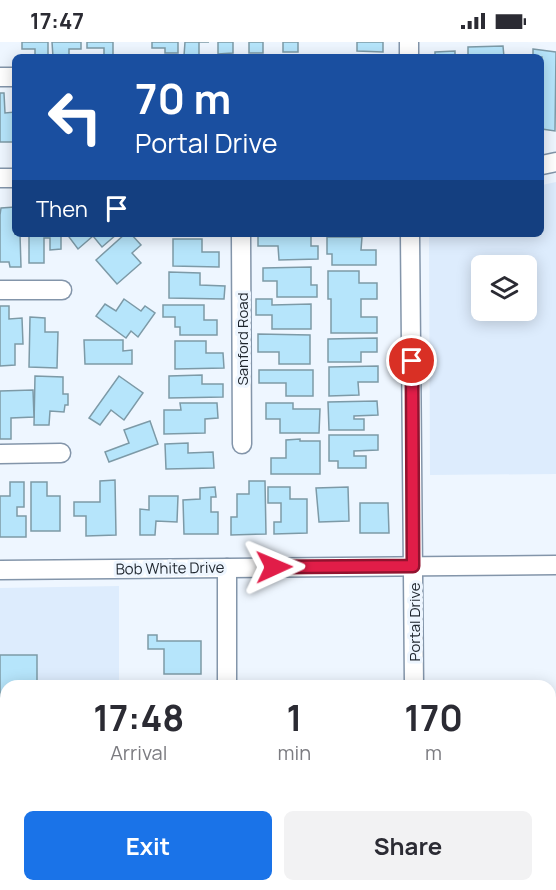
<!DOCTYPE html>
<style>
body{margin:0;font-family:Manrope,sans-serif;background:#f2f2f3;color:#2b2b33;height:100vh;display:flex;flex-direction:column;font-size:22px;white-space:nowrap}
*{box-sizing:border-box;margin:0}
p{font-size:20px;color:#7c7c81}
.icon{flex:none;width:33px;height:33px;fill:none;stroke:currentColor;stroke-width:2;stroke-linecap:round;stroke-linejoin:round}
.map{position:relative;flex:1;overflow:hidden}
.side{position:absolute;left:0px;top:638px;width:556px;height:212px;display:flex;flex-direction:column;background:#fff;border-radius:18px 18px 0 0;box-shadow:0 3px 15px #0003}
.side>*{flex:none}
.banner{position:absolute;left:12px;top:12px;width:532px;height:183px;border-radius:9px;box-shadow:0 3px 15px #0003;background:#1a4fa0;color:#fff;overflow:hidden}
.tools{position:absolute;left:471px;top:213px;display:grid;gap:12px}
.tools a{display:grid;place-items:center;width:66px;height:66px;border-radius:9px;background:#fff;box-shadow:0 3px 15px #0003;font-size:30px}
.pin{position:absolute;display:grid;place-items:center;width:51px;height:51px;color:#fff;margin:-26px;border:3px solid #fff;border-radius:50%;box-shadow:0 2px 6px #0007}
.me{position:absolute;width:66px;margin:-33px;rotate:89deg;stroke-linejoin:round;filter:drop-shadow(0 0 4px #0008)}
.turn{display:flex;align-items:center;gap:21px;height:126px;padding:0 24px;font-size:27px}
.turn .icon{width:78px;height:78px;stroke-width:2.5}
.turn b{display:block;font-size:42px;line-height:51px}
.then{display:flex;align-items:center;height:57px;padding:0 24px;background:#0003;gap:12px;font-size:22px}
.eta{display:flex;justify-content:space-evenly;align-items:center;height:102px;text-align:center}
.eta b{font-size:36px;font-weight:700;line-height:42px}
.cta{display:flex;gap:12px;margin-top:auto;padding:12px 24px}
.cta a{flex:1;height:69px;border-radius:9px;background:#1a73e8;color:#fff;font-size:24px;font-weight:700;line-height:69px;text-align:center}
.cta a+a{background:#f2f2f3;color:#2b2b33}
.status{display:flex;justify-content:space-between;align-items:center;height:42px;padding:0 30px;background:#fff;direction:ltr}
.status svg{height:16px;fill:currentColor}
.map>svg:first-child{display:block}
.built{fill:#ddecfd;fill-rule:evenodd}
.building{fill:#b6e5fb;stroke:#7d9aa7;stroke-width:1.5}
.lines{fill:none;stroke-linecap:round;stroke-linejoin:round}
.minor-casing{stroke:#8395aa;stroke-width:21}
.path{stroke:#8c949d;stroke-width:2;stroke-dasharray:3 3;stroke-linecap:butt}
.minor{stroke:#fff;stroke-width:18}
.route-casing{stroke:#92132f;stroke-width:15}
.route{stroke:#e11d48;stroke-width:10}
.labels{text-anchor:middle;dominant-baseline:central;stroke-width:6;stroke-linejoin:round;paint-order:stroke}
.street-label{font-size:15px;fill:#1d242c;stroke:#eef6ff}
</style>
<div class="status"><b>17:47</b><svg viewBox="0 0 49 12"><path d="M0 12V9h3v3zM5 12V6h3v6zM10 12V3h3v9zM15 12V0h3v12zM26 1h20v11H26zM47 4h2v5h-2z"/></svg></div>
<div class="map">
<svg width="556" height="848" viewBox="0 0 556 848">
<rect width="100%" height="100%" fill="#eef6ff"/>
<g class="built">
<path d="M556 140V432L430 433 429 192H542V143ZM482 224H526V268H482Z"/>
<polygon points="119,544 119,643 6,644 6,843 120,843 120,848 0,848 0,546"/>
</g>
<g class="building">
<polygon points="22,0 48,0 48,13 35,13 35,7 22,7"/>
<polygon points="52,0 81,0 81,7 69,7 69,15 53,15"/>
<polygon points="87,0 113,0 113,13 104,13 104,6 87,6"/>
<polygon points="152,0 178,0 178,11 165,11 165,6 152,6"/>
<polygon points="185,0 209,0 199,0 199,14 184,14"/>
<polygon points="218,0 233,0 233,11 218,12"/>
<rect x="249" y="0" width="14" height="11"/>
<rect x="283" y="0" width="15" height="10"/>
<polygon points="357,0 383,0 383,10 357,9"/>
<polygon points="503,4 504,15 468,15 468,5"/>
<polygon points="533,7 556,10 555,89 542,87 542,15 533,15"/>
<polygon points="455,9 455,15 435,15 435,10"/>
<polygon points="0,51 4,51 5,71 15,70 15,100 0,100"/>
<polygon points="15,165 15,192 20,192 21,225 10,225 9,220 0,220 0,173 1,166"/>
<polygon points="29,192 61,192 61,207 50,208 50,196 44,196 44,221 29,221"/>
<polygon points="73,192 117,192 102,205 93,194 78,207 69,195"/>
<polygon points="125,192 131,192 141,203 132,211 141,221 117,242 96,218"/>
<polygon points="258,192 311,192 311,204 318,204 318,217 279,218 278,204 258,204"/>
<polygon points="327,195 362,195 361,208 376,208 376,223 332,223 332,212 327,212"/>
<polygon points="173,197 202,197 202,210 219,210 219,225 173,224"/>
<polygon points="311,225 311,243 317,243 317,255 277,255 277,239 263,239 263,226"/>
<polygon points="328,229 359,229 359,241 377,241 377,257 361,257 361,275 377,275 377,291 331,291 331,257 328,257"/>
<polygon points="169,230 200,231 200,243 225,244 224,257 169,256"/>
<polygon points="124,257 141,269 145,264 155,271 138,295 131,289 126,296 96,274 105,262 116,269"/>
<polygon points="256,257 272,257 272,263 311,262 311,287 272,287 272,273 256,273"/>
<polygon points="163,263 204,263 204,278 217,278 217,293 180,293 180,285 175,285 175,275 163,275"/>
<polygon points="0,264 9,264 9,277 22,276 23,302 15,302 15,323 0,324"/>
<polygon points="30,275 45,276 45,290 58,290 57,326 29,325"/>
<polygon points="258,292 310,293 310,322 279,322 279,310 258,310"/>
<polygon points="377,296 377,310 361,310 361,320 328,320 328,297"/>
<polygon points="84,298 123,298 123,309 132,308 132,322 85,322"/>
<polygon points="175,299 206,299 206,311 223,311 224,326 175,327"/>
<polygon points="378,324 378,340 358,340 359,353 329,354 329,325"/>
<polygon points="259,328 313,328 313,354 286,354 286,341 259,341"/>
<polygon points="202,333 202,342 223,342 223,355 169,356 169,334"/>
<polygon points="35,334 63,335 63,352 68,352 68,363 65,363 64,370 50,369 49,383 34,383"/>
<polygon points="119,334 143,351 124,378 111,368 100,383 89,376"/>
<polygon points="33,348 34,375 11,376 11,397 0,397 0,349"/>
<polygon points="377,359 378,373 354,374 354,377 364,377 364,388 329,388 328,360"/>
<polygon points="180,361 217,361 218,376 205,377 205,391 164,392 164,368 181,368"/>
<polygon points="266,361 293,361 293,367 320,367 319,391 280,391 280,377 266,377"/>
<polygon points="150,379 158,402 109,420 105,410 129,401 124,388"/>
<polygon points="329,393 378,393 378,408 354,409 354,414 366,414 366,426 338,426 338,419 329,419"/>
<polygon points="300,397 300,399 320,399 320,432 271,432 271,416 286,416 286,398"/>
<polygon points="188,401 188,411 213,410 214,426 166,427 165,402"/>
<polygon points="115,438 116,493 86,494 86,474 74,474 74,460 100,460 100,439"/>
<polygon points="249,439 265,439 266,492 231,493 231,475 237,475 237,452 249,452"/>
<polygon points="10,440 24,440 24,465 17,465 17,474 26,474 26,495 0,495 0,454 10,454"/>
<polygon points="31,440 47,440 47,454 60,454 60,489 31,489"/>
<polygon points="215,445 216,455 211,455 211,470 218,470 218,492 184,492 183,458 200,457 200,446"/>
<polygon points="268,445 290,445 290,457 307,457 307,491 274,492 274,480 281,480 281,461 268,461"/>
<polygon points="348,445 349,479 319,480 316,446"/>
<polygon points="149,454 178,454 177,480 156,479 155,493 140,493 140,467 149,468"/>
<polygon points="360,461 388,461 389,491 360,491"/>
<polygon points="148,593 157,593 157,599 201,599 201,632 164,632 164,607 148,607"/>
<polygon points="0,613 37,613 37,644 6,644 6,843 107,843 107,848 0,848"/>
<polygon points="138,843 160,843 162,848 140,848"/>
<polygon points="165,843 184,843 184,848 189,848 165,848"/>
</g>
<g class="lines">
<g class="minor-casing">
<g id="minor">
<polyline points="409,0 409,15"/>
<polyline points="0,35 15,35"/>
<polyline points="542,123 556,120"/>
<polyline points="0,136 15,136"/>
<polyline points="241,192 242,402"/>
<polyline points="410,192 414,644"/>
<polyline points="0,248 62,248"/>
<polyline points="0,412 61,411"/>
<polyline points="227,526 227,644"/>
<polyline points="0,528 556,523"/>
<polyline points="243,843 245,848"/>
<polyline points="432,843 433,848"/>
<polyline points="213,848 215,843"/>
<polyline points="398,848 399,843"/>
</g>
</g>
<polyline class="path" points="550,772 556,771"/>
<use href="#minor" class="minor"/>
</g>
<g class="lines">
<g class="route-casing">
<polyline id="route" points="274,525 413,524 412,319"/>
</g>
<use href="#route" class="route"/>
</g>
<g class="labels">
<g class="street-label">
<text transform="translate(242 297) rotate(-90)">Sanford Road</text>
<text transform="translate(170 526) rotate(-1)">Bob White Drive</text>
<text transform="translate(414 580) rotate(-90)">Portal Drive</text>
</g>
</g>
</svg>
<div class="tools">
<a><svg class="icon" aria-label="layers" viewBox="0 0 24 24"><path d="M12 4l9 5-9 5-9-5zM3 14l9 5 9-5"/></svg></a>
</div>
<div class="pin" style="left:412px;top:319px;background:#d93025"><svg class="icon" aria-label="arrive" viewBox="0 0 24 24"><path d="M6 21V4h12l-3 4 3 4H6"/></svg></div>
<svg class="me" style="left:274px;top:525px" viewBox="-20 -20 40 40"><path d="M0-17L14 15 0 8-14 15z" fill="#e11d48" stroke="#fff" stroke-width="4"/></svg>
<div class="banner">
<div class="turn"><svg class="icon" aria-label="left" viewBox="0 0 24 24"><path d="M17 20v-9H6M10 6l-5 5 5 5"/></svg><div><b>70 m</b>Portal Drive</div></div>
<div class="then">Then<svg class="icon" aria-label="arrive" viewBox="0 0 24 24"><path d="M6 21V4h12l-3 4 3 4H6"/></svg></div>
</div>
<section class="side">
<div class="eta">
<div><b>17:48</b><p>Arrival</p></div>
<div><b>1</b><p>min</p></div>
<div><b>170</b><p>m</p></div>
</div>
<div class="cta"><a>Exit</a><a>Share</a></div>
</section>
</div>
